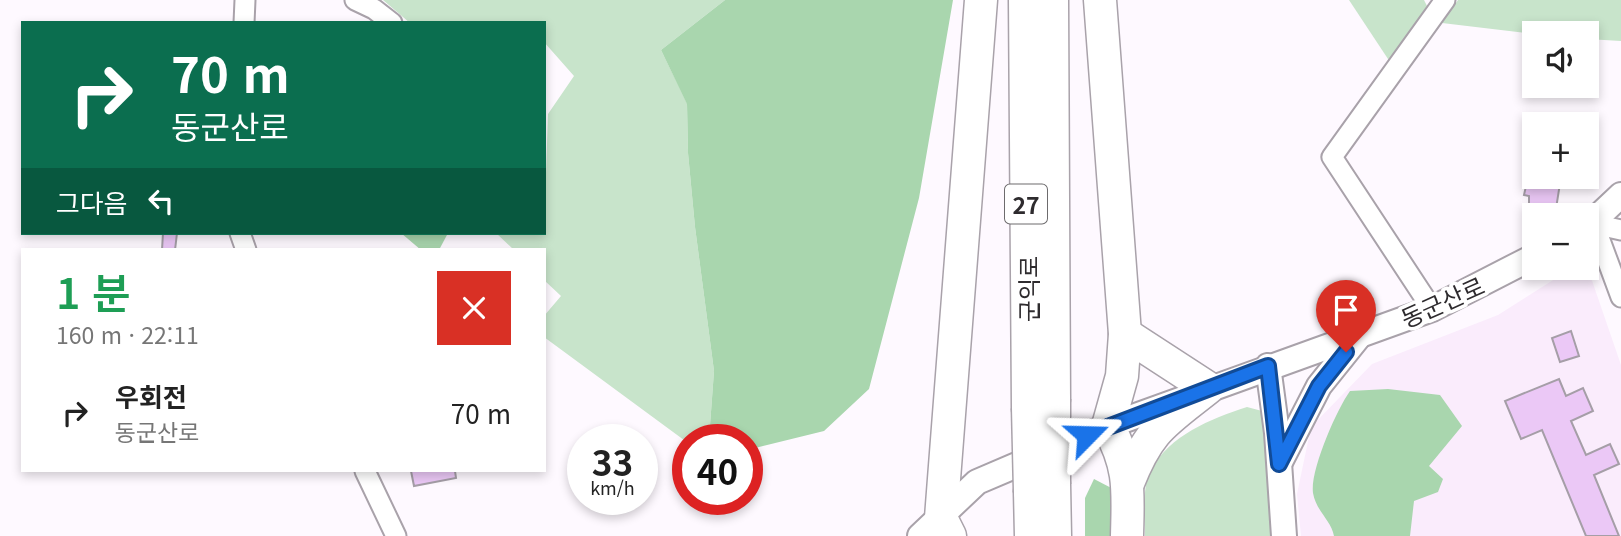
<!DOCTYPE html>
<html lang="ko">
<meta charset="utf-8">
<style>
body{margin:0;font-family:Georgia,"Noto Sans KR",serif;background:#f6f6f6;color:#222;height:100vh;display:flex;flex-direction:column;font-size:26px;white-space:nowrap}
*{box-sizing:border-box;margin:0}
p{font-size:23px;color:#767676}
.icon{flex:none;width:38px;height:38px;fill:none;stroke:currentColor;stroke-width:2;stroke-linecap:round;stroke-linejoin:round}
.map{position:relative;flex:1;overflow:hidden}
.sheet{position:absolute;left:21px;top:248px;width:525px;height:224px;display:flex;flex-direction:column;background:#fff;border-radius:0px;box-shadow:0 4px 10px #0003}
.sheet>*{flex:none}
.guide{position:absolute;left:21px;top:21px;width:525px;height:214px;border-radius:0px;box-shadow:0 4px 10px #0003;background:#0b6e4f;color:#fff;overflow:hidden}
.tools{position:absolute;left:1522px;top:21px;display:grid;gap:14px}
.tools a{display:grid;place-items:center;width:77px;height:77px;border-radius:0px;background:#fff;box-shadow:0 4px 10px #0003;font-size:35px}
.speed{position:absolute;left:567px;top:424px;display:flex;gap:14px;font-size:35px;font-weight:700;text-align:center}
.speed>*{display:grid;place-content:center;width:91px;height:91px;border-radius:50%;background:#fff;box-shadow:0 4px 10px #0003;line-height:1}
.speed small{font-size:18px;font-weight:400}
.speed .limit{border:10px solid #d22;background:#fff;color:#111}
.pin{position:absolute;display:grid;place-items:center;width:60px;height:60px;color:#fff;margin:-72px -30px;border-radius:50% 50% 50% 0;rotate:-45deg;box-shadow:0 0 7px #0007}
.pin .icon{rotate:45deg}
.me{position:absolute;width:77px;margin:-38px;rotate:68deg;stroke-linejoin:round;filter:drop-shadow(0 0 5px #0008)}
.turn{display:flex;align-items:center;gap:24px;height:147px;padding:0 35px;font-size:32px}
.turn .icon{width:91px;height:91px;stroke-width:2.5}
.turn b{display:block;font-size:49px;line-height:60px}
.then{display:flex;align-items:center;height:66px;padding:0 35px;background:#0003;gap:14px;font-size:26px}
.round{display:grid;place-items:center;flex:none;width:74px;height:74px;border-radius:0px;background:#f6f6f6}
.head{display:flex;align-items:center;justify-content:space-between;height:119px;padding:0 35px}
h1{font-size:42px;font-weight:600;line-height:52px;color:#1e9e55}
ul{padding:0;list-style:none}
li{display:flex;align-items:center;gap:21px;height:91px;padding:0 35px}
li div{flex:1}
li b{display:block;font-size:26px}
li em{font-style:normal}
.map>svg:first-child{display:block}
.built{fill:#faecfc}
.green{fill:#c8e4cb}
.forest{fill:#a9d6ae}
.building{fill:#ebc8f6;stroke:#a59ea7;stroke-width:2}
.lines{fill:none;stroke-linecap:round;stroke-linejoin:round}
.minor-casing{stroke:#a9a2aa;stroke-width:23}
.tertiary-casing{stroke:#a9a2aa;stroke-width:28}
.trunk-casing{stroke:#a9a2aa;stroke-width:35}
.minor{stroke:#fff;stroke-width:19}
.tertiary{stroke:#fff;stroke-width:24}
.trunk{stroke:#fff;stroke-width:32}
.trunk-bridge-casing{stroke:#a9a2aa;stroke-width:35;stroke-linecap:butt}
.trunk-bridge{stroke:#fff;stroke-width:32}
.route-casing{stroke:#114b97;stroke-width:18}
.route{stroke:#1a73e8;stroke-width:12}
.labels{text-anchor:middle;dominant-baseline:central;stroke-width:7;stroke-linejoin:round;paint-order:stroke}
.shield{fill:#fff;stroke:#6d6b6d;stroke-width:2}
.shield-label{font-size:23px;font-weight:bold;fill:#2e2b2e}
.street-label{font-size:24px;fill:#2e2b2e;stroke:#fff}
</style>
<div class="map">
<svg width="1621" height="536" viewBox="0 0 1621 536">
<rect width="100%" height="100%" fill="#fef9ff"/>
<polygon class="built" points="1587,266 1621,365 1621,536 1301,536 1297,494 1311,427 1372,364 1498,315 1572,268"/>
<g class="green">
<polygon points="383,0 725,0 661,50 687,103 688,153 695,227 714,371 709,439 688,439 688,443 544,337 544,316 561,296 544,280 544,250 514,250 496,233 544,233 548,114 574,76 544,42 544,23 410,23"/>
<polygon points="1349,0 1424,0 1427,6 1390,62"/>
<polygon points="1458,0 1621,0 1621,41 1587,39 1587,33 1535,34 1442,23"/>
<path d="M1247 407 1262 411 1273 536H1145C1145 518 1142 487 1150 471 1170 435 1210 419 1247 407Z"/>
</g>
<g class="forest">
<polygon points="725,0 953,0 919,198 869,389 824,431 747,450 747,439 709,439 714,371 695,227 688,153 687,104 661,50"/>
<polygon points="401,233 448,233 439,250 421,250"/>
<path d="M1388 389 1440 395 1462 426 1429 466 1443 479 1438 492 1414 501 1410 536H1334C1331 520 1316 511 1313 493 1310 470 1337 409 1350 391Z"/>
<polygon points="1094,479 1121,493 1125,536 1085,536 1085,498"/>
</g>
<g class="building">
<polygon points="1528,177 1561,177 1555,215 1529,215 1529,196 1524,195"/>
<polygon points="163,233 177,233 175,250 162,250"/>
<polygon points="1571,331 1579,356 1560,362 1552,338"/>
<polygon points="1559,379 1566,396 1583,388 1593,411 1571,421 1586,455 1610,444 1619,464 1594,475 1619,536 1586,536 1542,430 1521,439 1505,401"/>
<polygon points="411,471 455,471 456,478 414,486"/>
</g>
<g class="lines">
<g class="minor-casing">
<g id="minor">
<polyline points="355,0 374,9 392,23"/>
<polyline points="244,23 245,0"/>
<polyline points="1594,224 1621,297"/>
<polyline points="1594,224 1621,230"/>
<polyline points="240,233 246,250"/>
<polyline points="1432,309 1332,157 1445,0"/>
<polyline points="365,471 396,536"/>
</g>
</g>
<g class="tertiary-casing">
<g id="tertiary">
<polyline points="1587,227 1621,195"/>
<polyline points="1268,366 1277,433 1284,536"/>
<polyline points="1281,460 1319,386 1360,335"/>
<polyline points="920,536 977,482 1108,426 1432,309 1535,256"/>
</g>
</g>
<g class="trunk-casing">
<g id="trunk">
<polyline points="1025,0 1028,408"/>
<polyline points="1052,0 1054,399"/>
<path d="M1100 0 1125 334 1122 376 1108 426C1131 468 1128 490 1127 536"/>
<path d="M1125 334 1208 388C1164 423 1149 429 1128 483"/>
<polyline points="1054,484 1055,536"/>
<polyline points="1030,492 1031,536"/>
<polyline points="950,536 941,518 981,0"/>
</g>
</g>
<use href="#minor" class="minor"/>
<use href="#tertiary" class="tertiary"/>
<use href="#trunk" class="trunk"/>
<g class="trunk-bridge-casing">
<g id="trunk-bridge">
<polyline points="1054,399 1054,484"/>
<polyline points="1028,408 1030,492"/>
</g>
</g>
<use href="#trunk-bridge" class="trunk-bridge"/>
</g>
<g class="lines">
<g class="route-casing">
<polyline id="route" points="1087,435 1268,366 1279,464 1319,386 1346,352"/>
</g>
<use href="#route" class="route"/>
</g>
<g class="labels">
<rect class="shield" x="1005" y="184.5" width="42" height="39" rx="5"/>
<g class="shield-label">
<text x="1026" y="204">27</text>
</g>
<g class="street-label">
<text transform="translate(1027 289) rotate(-90)">군익로</text>
<text transform="translate(1442 301) rotate(-24)">동군산로</text>
</g>
</g>
</svg>
<div class="tools">
<a><svg class="icon" aria-label="sound" viewBox="0 0 24 24"><path d="M4 9h4l5-4v14l-5-4H4zM17 9q2 3 0 6"/></svg></a>
<a>+</a>
<a>−</a>
</div>
<div class="speed"><div>33<small>km/h</small></div><div class="limit">40</div></div>
<div class="pin" style="left:1346px;top:352px;background:#d93025"><svg class="icon" aria-label="arrive" viewBox="0 0 24 24"><path d="M6 21V4h12l-3 4 3 4H6"/></svg></div>
<svg class="me" style="left:1087px;top:435px" viewBox="-20 -20 40 40"><path d="M0-17L14 15 0 8-14 15z" fill="#1a73e8" stroke="#fff" stroke-width="4"/></svg>
<div class="guide">
<div class="turn"><svg class="icon" aria-label="right" viewBox="0 0 24 24"><path d="M7 20v-9h11M14 6l5 5-5 5"/></svg><div><b>70 m</b>동군산로</div></div>
<div class="then">그다음<svg class="icon" aria-label="left" viewBox="0 0 24 24"><path d="M17 20v-9H6M10 6l-5 5 5 5"/></svg></div>
</div>
<section class="sheet">
<div class="head"><div><h1>1 분</h1><p>160 m · 22:11</p></div><a class="round" style="background:#d93025;color:#fff"><svg class="icon" aria-label="close" viewBox="0 0 24 24"><path d="M6 6l12 12M18 6L6 18"/></svg></a></div>
<ul>
<li><svg class="icon" aria-label="right" viewBox="0 0 24 24"><path d="M7 20v-9h11M14 6l5 5-5 5"/></svg><div><b>우회전</b><p>동군산로</p></div><em>70 m</em></li>
</ul>
</section>
</div>
